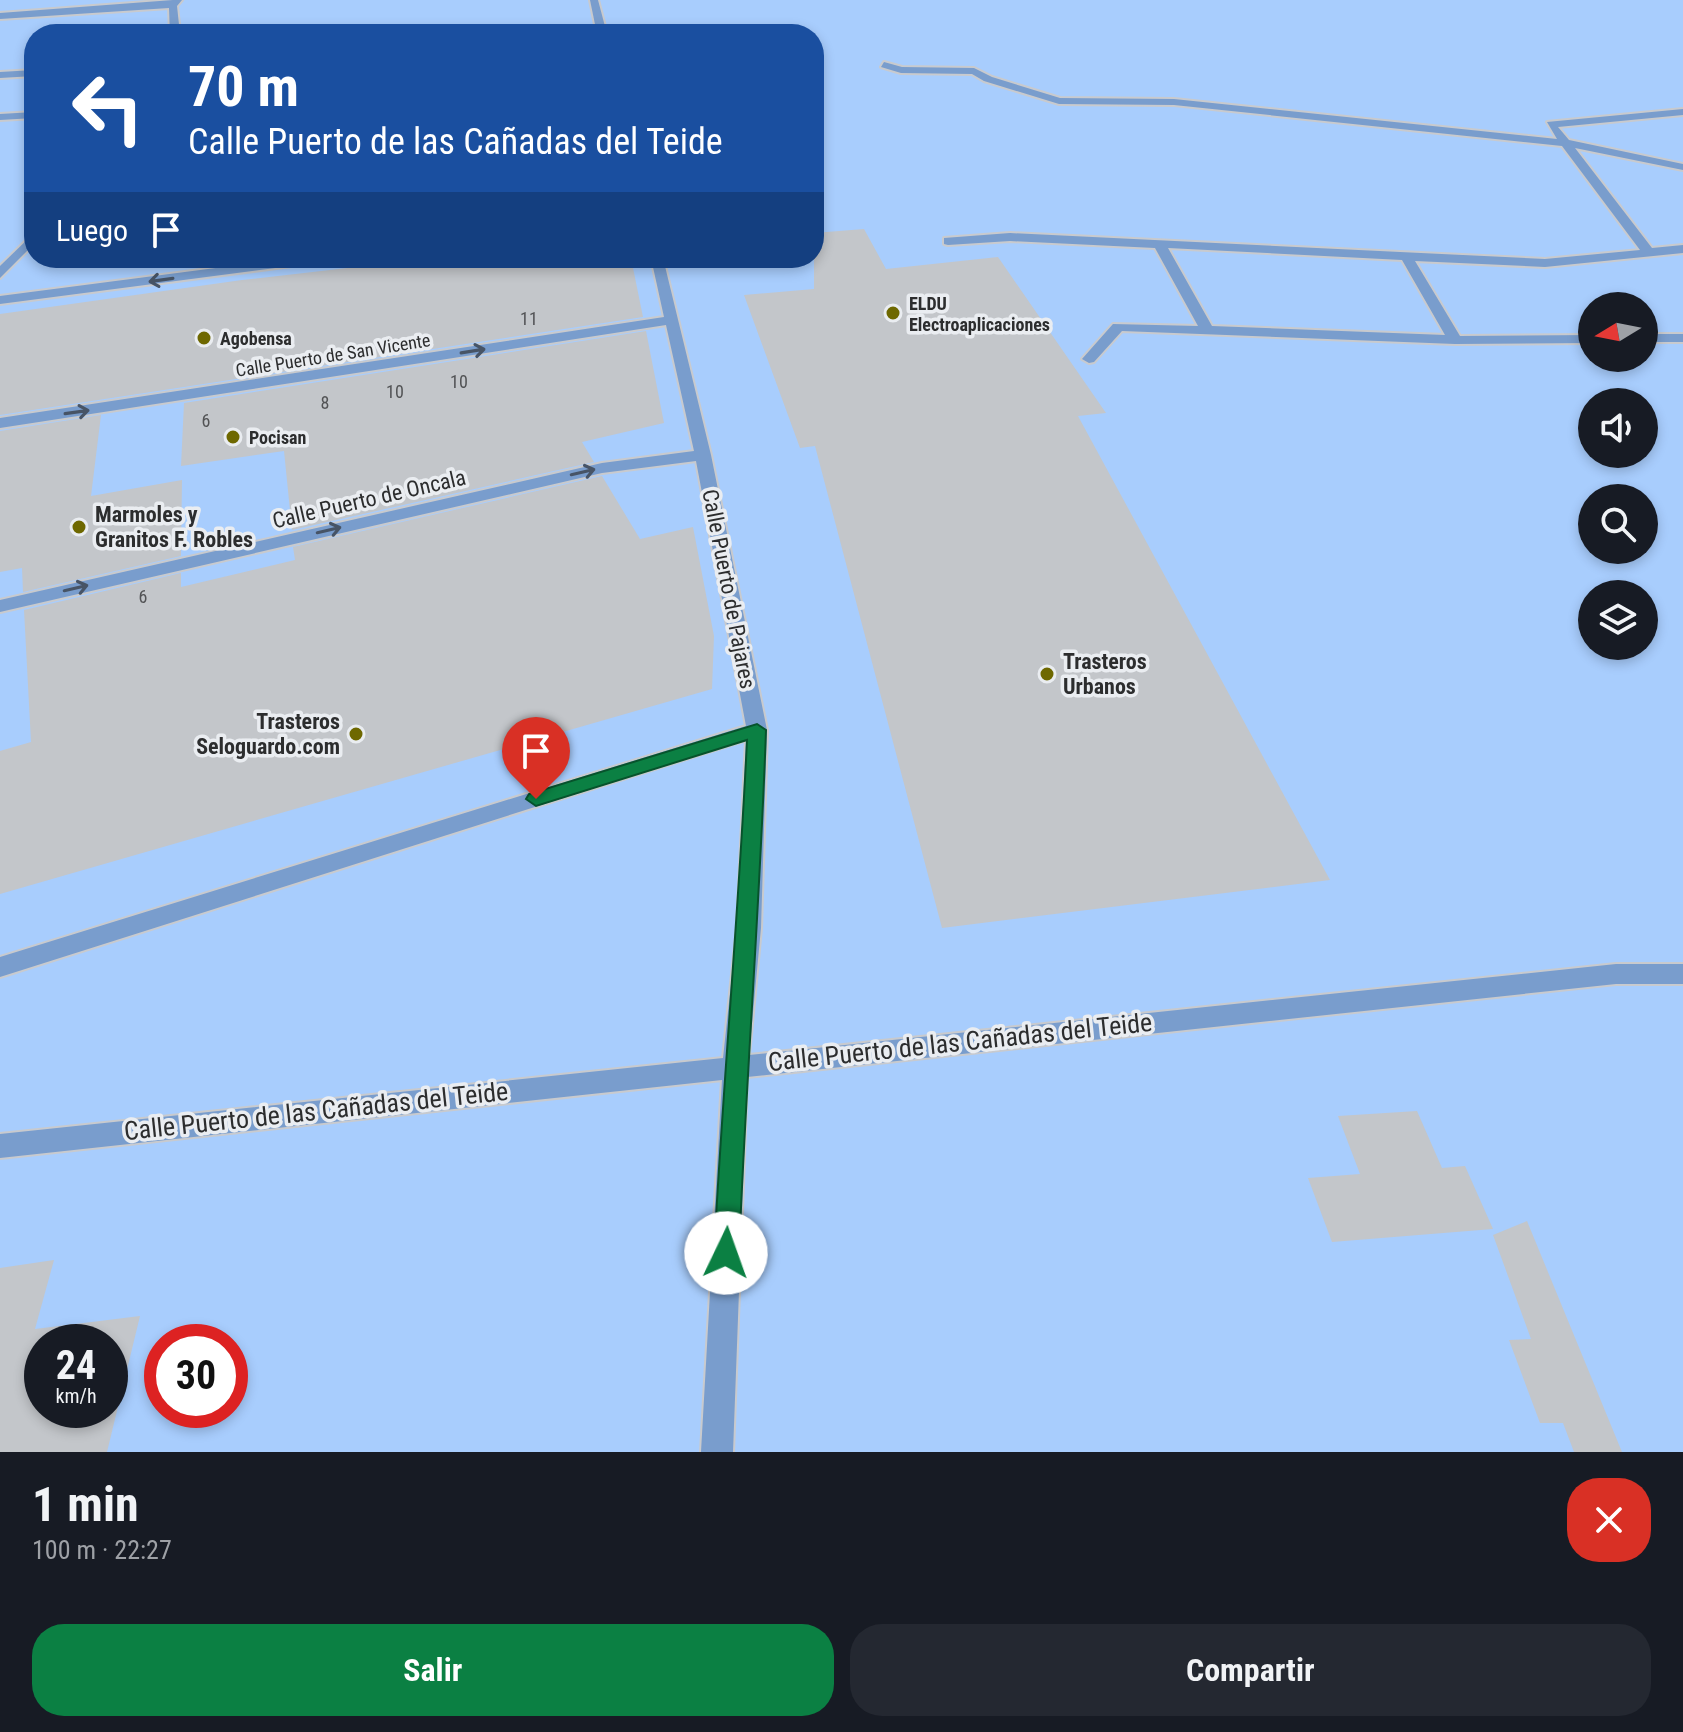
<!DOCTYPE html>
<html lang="es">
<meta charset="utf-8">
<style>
body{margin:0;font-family:"Roboto Condensed",sans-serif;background:#242831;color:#f1f3f6;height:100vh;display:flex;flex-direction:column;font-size:30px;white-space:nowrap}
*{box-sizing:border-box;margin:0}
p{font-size:26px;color:#9ea1a6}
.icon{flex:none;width:44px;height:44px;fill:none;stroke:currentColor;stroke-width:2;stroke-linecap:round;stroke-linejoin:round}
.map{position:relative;height:1452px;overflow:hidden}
.details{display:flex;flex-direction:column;background:#171b24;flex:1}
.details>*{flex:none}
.guide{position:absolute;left:24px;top:24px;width:800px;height:244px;border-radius:32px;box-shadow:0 4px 12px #0003;background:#1a4fa0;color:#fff;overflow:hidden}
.needle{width:52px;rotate:260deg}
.fabs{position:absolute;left:1578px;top:292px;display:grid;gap:16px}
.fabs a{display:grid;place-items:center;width:80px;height:80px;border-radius:50%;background:#171b24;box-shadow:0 4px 12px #0003;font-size:40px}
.speed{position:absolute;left:24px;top:1324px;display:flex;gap:16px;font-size:40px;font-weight:700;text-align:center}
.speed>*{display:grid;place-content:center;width:104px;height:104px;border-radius:50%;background:#171b24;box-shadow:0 4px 12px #0003;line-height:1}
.speed small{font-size:20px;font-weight:400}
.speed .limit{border:12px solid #d22;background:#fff;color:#111}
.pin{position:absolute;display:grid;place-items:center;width:68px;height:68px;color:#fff;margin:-82px -34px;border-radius:50% 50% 50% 0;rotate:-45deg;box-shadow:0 0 8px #0007}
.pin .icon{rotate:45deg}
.me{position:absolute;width:88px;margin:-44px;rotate:3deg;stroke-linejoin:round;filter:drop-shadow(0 0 6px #0008)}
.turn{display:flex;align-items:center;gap:28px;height:168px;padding:0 32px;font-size:36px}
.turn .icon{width:104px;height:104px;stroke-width:2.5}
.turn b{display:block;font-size:56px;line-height:68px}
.then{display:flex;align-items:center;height:76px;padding:0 32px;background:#0003;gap:16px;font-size:30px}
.round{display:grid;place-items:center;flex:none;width:84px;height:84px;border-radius:32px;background:#242831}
.headline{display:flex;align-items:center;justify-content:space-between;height:136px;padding:0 32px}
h1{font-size:48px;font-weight:700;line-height:60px}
.cta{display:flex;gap:16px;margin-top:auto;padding:16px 32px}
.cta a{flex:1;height:92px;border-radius:32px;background:#0b8043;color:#fff;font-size:32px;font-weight:700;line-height:92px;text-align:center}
.cta a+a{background:#242831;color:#f1f3f6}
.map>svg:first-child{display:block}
.green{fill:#a8cdfd;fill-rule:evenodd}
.building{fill:#c3c6ca;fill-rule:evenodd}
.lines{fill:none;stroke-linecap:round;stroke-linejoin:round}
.minor-casing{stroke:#c8cace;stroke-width:4}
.minor{fill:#799dcd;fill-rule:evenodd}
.oneway{stroke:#475466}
.route{fill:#0b8043;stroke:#07532c;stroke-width:2}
.poi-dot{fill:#6e6800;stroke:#eaedf1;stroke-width:3}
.labels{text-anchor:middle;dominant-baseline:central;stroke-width:7;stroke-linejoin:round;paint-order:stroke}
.far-poi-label{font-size:18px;font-weight:bold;fill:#2c2d2e;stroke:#eaedf1;text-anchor:start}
.number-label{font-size:18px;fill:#525355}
.far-street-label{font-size:18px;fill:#2c2d2e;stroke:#eaedf1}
.street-label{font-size:22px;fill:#2c2d2e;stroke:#eaedf1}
.poi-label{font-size:22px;font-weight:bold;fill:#2c2d2e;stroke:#eaedf1;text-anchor:start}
.near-street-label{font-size:26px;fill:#2c2d2e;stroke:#eaedf1}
</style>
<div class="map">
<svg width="1683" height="1452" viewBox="0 0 1683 1452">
<rect width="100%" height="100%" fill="#eaedf1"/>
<path class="green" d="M0 0H1683V1452H0ZM34 34H814V258H34ZM1592 306H1644V358H1592ZM1592 402H1644V454H1592ZM1592 498H1644V550H1592ZM1592 594H1644V646H1592ZM42 1342H110V1410H42ZM162 1342H230V1410H162Z"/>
<g class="building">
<polygon points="864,229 886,269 998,257 1106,413 1078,416 1330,880 942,928 815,446 800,448 744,295 814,289 814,233"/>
<polygon points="434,258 631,258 643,317 0,415 0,314 242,280"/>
<polygon points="646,331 664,423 582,442 594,462 292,530 284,451 181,466 184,403"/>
<polygon points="101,415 91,496 182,480 181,556 23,592 22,568 0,572 0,431"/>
<polygon points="602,476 640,539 693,527 714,636 712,689 0,894 0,751 31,742 24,610 181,573 181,587 295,560 293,547"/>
<polygon points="1417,1111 1442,1168 1465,1166 1493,1229 1332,1242 1308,1178 1360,1174 1338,1116"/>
<polygon points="1527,1221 1622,1452 1574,1452 1563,1423 1540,1423 1509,1340 1531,1339 1493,1235"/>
<path d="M54 1260 35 1329 140 1316 107 1452H0V1268ZM42 1342H110V1410H42Z"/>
</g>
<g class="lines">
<g class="minor-casing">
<g id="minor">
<polygon points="173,0 182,0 177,6 180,34 170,34 169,8 0,19 0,13"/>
<polygon points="590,0 598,0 607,34 597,34"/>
<path d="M884 62 902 67 974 68 992 77 1060 98 1174 99 1557 139 1547 122 1683 109V115L1558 127 1569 140 1683 164V170L1575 148 1652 248 1683 245V253L1545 267 1415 261 1460 336 1592 335V343L1455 344 1122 331 1094 362 1089 363 1082 359 1113 324 1198 326 1155 248 1010 241 948 245 944 244V238L1010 233 1545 259 1640 250 1562 146 1174 105 1059 104 984 81 972 74 901 73 881 67ZM1168 248 1402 260 1445 335 1212 326Z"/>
<polygon points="34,70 34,76 0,78 0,72"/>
<polygon points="34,112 34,118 0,120 0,114"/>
<polygon points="34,233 34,244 0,278 0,266"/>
<polygon points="293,258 328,258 322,262 0,304 0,296"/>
<polygon points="651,258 663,258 711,455 767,730 761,928 749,1055 1616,964 1683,964 1683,984 1616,984 747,1077 733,1452 701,1452 722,1080 0,1158 0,1134 723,1058 737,928 746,740 0,977 0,957 746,726 696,461 602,473 0,612 0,600 602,463 694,451 666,325 0,428 0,418 664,317"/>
<rect x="1644" y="334" width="39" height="8"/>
</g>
</g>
<use href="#minor" class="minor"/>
</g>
<defs><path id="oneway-shaft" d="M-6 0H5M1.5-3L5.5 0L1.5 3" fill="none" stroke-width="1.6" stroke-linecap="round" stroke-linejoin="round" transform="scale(2)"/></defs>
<g class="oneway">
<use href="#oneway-shaft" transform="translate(161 280) rotate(172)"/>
<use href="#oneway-shaft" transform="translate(473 351) rotate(-9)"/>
<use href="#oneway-shaft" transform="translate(77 412) rotate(-8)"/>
<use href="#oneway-shaft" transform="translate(583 472) rotate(-13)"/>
<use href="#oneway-shaft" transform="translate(329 530) rotate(-13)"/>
<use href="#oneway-shaft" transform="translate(76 588) rotate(-13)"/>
</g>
<path class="route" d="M757 724 766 730C760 905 746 1078 739 1253L735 1262 726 1265 717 1262 714 1253C723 1082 739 911 747 740L536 806 526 799 529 794Z"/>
<g class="poi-dot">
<circle cx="893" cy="313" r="8"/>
<circle cx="204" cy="338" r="8"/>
<circle cx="233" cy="437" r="8"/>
<circle cx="79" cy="527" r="8"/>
<circle cx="1047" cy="674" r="8"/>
<circle cx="356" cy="734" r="8"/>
</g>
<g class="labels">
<g class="far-poi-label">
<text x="909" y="303">ELDU<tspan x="909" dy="21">Electroaplicaciones</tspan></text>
<text x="220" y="338">Agobensa</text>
<text x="249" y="437">Pocisan</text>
</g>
<g class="number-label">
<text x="529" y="318">11</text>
<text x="459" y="381">10</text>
<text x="395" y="391">10</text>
<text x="325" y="402">8</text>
<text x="206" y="420">6</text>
<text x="143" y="596">6</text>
</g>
<g class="far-street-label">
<text transform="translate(333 355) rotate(-9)">Calle Puerto de San Vicente</text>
</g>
<g class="street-label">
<text transform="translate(369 499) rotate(-13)">Calle Puerto de Oncala</text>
<text transform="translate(729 589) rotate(79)">Calle Puerto de Pajares</text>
</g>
<g class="poi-label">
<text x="95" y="514">Marmoles y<tspan x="95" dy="25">Granitos F. Robles</tspan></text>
<text x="1063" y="661">Trasteros<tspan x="1063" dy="25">Urbanos</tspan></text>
<text x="340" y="721" text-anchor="end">Trasteros<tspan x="340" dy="25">Seloguardo.com</tspan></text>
</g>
<g class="near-street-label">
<text transform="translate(960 1042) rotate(-6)">Calle Puerto de las Cañadas del Teide</text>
<text transform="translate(316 1111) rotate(-6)">Calle Puerto de las Cañadas del Teide</text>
</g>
</g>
</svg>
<div class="fabs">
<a><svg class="needle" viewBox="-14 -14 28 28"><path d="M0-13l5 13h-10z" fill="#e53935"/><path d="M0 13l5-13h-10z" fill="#9ea1a6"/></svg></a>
<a><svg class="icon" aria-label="sound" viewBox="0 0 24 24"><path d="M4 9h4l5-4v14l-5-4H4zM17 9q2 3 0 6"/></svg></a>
<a><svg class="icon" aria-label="search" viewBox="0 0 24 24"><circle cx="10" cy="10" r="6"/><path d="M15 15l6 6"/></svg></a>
<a><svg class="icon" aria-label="layers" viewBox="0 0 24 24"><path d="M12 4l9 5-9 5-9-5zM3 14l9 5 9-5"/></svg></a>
</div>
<div class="speed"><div>24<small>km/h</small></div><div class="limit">30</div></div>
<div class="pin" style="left:536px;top:799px;background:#d93025"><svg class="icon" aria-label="arrive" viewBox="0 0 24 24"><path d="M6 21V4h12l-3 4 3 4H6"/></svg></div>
<svg class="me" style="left:726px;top:1253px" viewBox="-20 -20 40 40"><circle r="19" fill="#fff"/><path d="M0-13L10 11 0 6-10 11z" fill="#0b8043"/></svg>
<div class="guide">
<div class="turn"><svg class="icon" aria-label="left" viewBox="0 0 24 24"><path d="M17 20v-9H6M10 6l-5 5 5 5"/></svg><div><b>70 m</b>Calle Puerto de las Cañadas del Teide</div></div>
<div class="then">Luego<svg class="icon" aria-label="arrive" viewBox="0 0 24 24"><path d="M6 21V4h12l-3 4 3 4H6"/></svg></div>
</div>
</div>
<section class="details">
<div class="headline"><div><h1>1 min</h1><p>100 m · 22:27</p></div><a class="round" style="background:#d93025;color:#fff"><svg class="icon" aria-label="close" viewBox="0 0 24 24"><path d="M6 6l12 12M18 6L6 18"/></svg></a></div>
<div class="cta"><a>Salir</a><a>Compartir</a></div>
</section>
